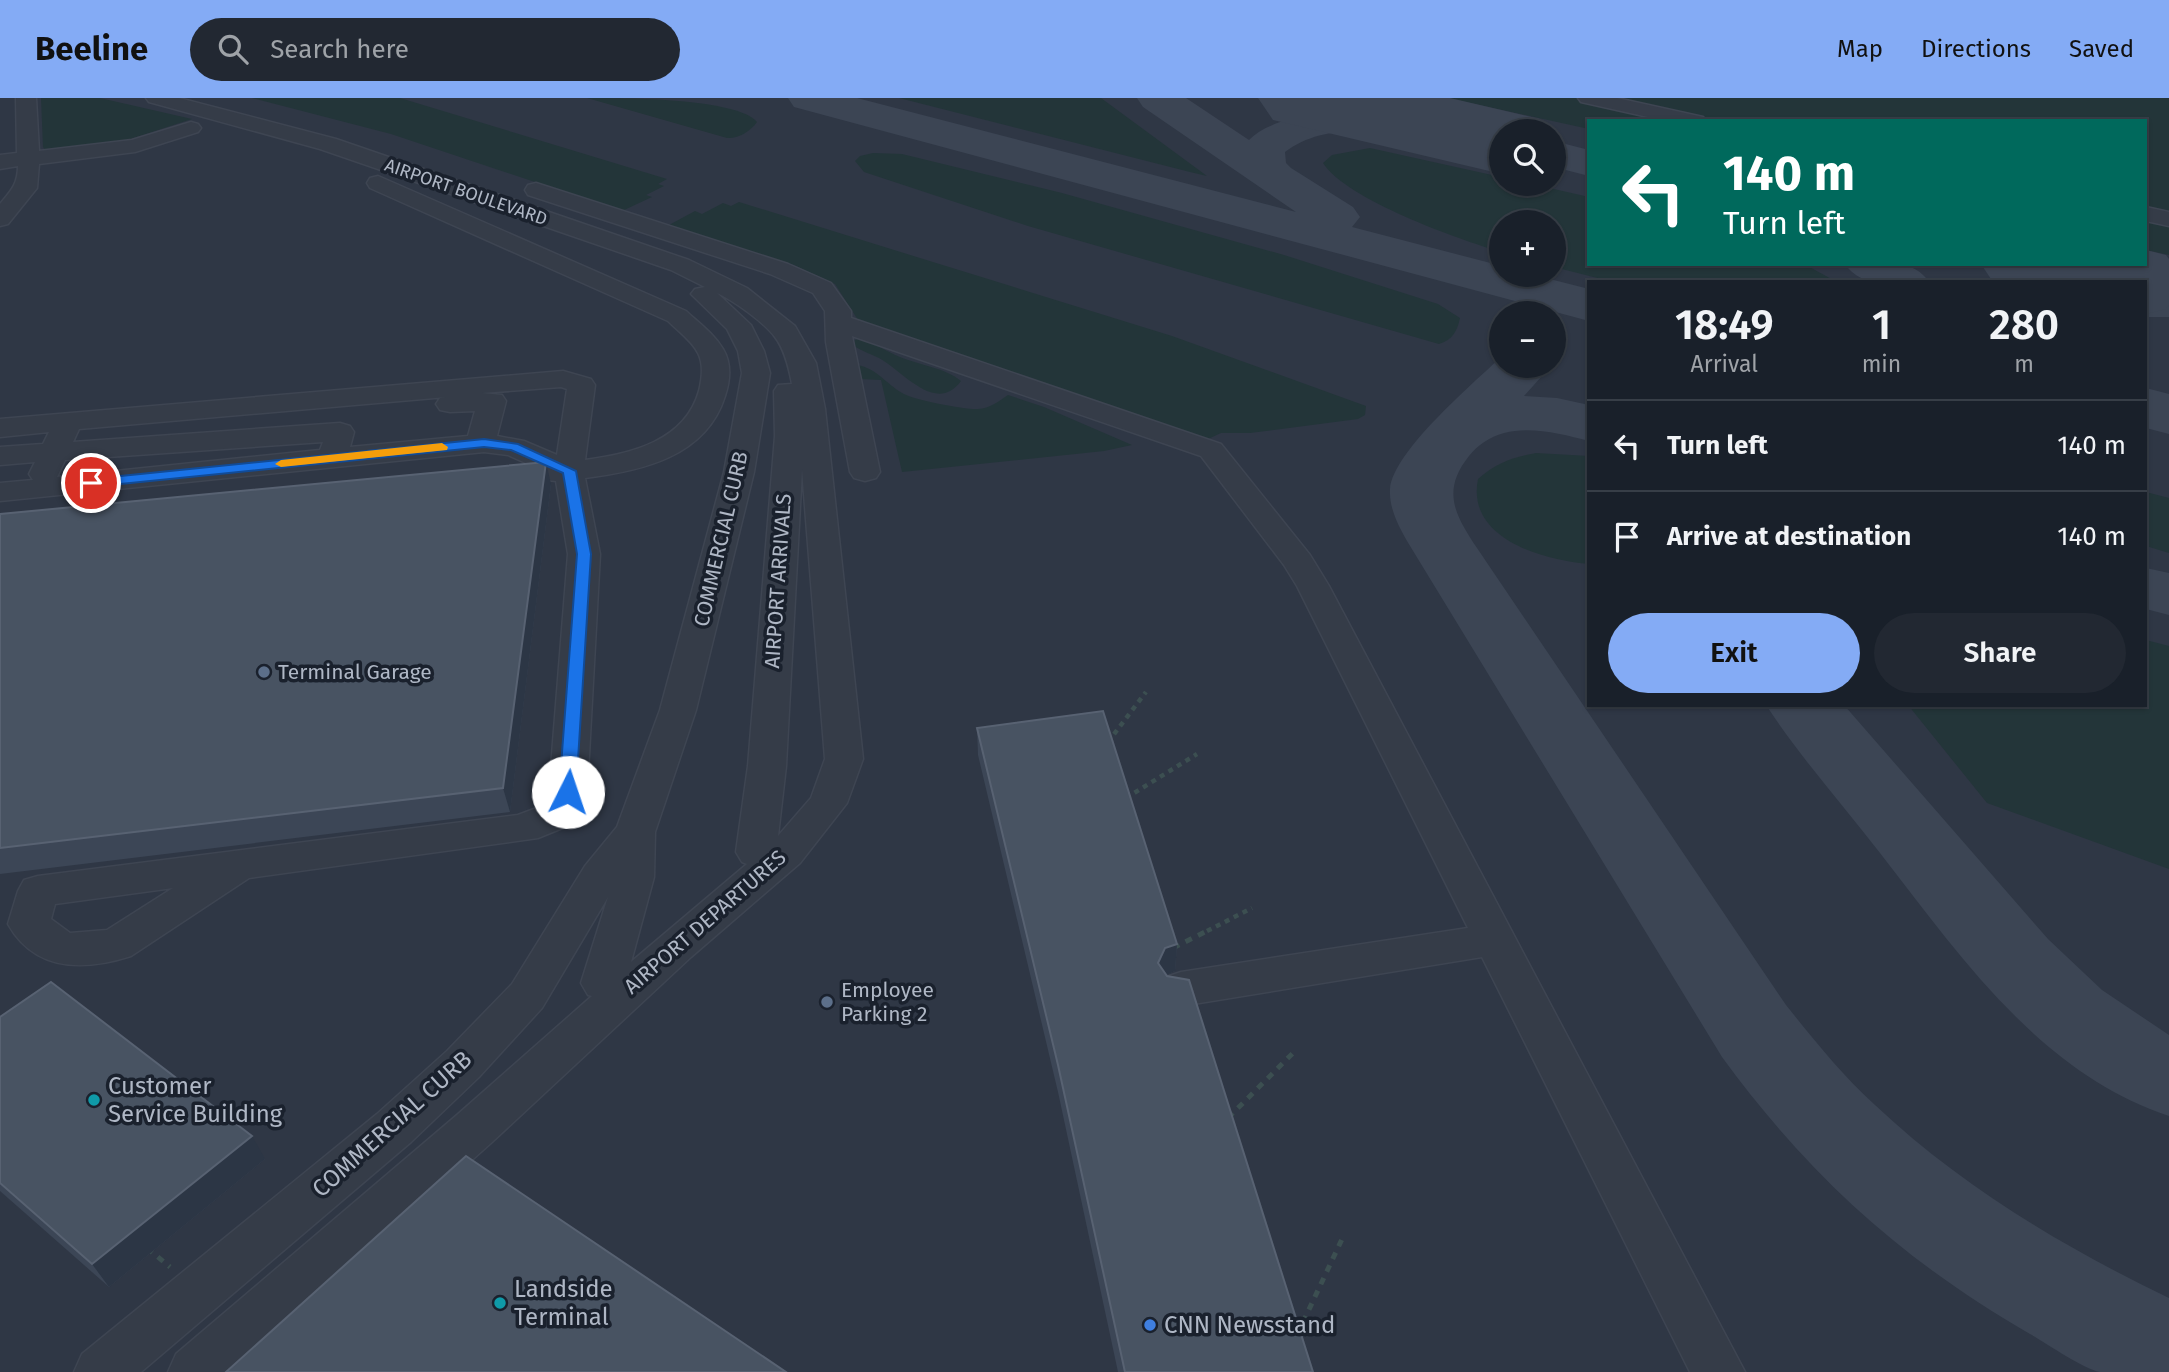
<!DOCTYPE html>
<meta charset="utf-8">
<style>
body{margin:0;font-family:"Fira Sans",sans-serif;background:#222832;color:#f1f3f6;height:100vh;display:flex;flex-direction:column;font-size:26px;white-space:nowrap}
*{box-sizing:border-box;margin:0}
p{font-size:23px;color:#9fa3a8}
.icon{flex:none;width:38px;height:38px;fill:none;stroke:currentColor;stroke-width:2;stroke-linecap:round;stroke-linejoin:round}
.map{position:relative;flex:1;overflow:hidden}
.drawer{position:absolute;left:1587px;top:182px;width:560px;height:427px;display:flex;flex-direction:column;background:#19202a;border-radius:0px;box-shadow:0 2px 5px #0004,0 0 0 2px #373e47}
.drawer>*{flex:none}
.banner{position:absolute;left:1587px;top:21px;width:560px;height:147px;border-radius:0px;box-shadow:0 2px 5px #0004,0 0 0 2px #373e47;background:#00695c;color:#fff;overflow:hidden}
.fabs{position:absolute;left:1489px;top:21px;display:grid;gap:14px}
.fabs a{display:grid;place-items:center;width:77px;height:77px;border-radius:50%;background:#19202a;box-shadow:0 2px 5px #0004,0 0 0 2px #373e47;font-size:35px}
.pin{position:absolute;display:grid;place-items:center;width:60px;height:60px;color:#fff;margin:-30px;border:4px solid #fff;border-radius:50%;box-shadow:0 2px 7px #0007}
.me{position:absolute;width:77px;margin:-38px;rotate:4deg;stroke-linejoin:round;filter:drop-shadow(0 0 5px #0008)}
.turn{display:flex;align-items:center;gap:24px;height:147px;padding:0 21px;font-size:32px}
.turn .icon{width:91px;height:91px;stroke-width:2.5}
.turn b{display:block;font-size:49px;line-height:60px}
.eta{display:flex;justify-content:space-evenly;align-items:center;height:119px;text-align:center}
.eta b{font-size:42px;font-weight:600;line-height:49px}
.button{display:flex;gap:14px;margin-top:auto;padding:14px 21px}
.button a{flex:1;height:80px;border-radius:42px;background:#84abf5;color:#111;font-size:28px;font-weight:600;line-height:80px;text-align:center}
.button a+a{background:#222832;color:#f1f3f6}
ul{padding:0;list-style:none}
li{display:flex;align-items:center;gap:21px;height:91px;padding:0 21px;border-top:2px solid #373e47}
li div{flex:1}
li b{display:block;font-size:26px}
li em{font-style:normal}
header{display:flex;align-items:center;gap:42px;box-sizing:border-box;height:98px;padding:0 35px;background:#84abf5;color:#111}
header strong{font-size:33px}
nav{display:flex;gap:38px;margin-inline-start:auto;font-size:24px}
.search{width:490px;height:63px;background:#222832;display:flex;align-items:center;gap:18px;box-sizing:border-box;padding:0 24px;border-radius:38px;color:#9fa3a8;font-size:26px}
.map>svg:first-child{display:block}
.airport{fill:#2f3745;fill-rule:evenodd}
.green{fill:#233539}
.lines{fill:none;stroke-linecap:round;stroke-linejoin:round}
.taxiway{fill:#3c4554;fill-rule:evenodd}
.runway{fill:#3c4554;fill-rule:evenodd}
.minor-casing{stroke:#3e4552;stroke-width:3}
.path-far1{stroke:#3c4f51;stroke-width:4.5;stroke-dasharray:5 5;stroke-linecap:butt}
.path{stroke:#3c4f51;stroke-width:5;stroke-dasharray:7 7;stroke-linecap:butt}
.minor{fill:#353c48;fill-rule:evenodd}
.wall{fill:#3c4656}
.shaded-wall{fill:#2c3645}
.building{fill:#485362;stroke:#586272;stroke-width:2}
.route{fill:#1a73e8;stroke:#114b97;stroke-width:2}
.slow{fill:#f59e0b}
.service-dot{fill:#5c6f8a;stroke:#1a212d;stroke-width:2.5}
.culture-dot{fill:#0f9aa8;stroke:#1a212d;stroke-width:2.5}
.shop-dot{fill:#3f7fe0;stroke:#1a212d;stroke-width:2.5}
.labels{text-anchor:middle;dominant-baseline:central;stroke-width:7;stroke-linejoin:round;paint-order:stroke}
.far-street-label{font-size:18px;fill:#afb7c5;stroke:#1a212d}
.street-label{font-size:21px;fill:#afb7c5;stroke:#1a212d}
.poi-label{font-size:21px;fill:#afb7c5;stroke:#1a212d;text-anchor:start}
.near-poi-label{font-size:24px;fill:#afb7c5;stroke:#1a212d;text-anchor:start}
.near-street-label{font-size:24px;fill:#afb7c5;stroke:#1a212d}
</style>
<header>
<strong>Beeline</strong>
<div class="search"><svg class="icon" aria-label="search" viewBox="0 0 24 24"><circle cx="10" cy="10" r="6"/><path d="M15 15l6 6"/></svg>Search here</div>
<nav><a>Map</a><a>Directions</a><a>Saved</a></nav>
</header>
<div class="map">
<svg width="2169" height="1274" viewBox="0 0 2169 1274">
<rect width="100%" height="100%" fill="#212a38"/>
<path class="airport" d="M0 0H2169V1274H0ZM1589 23H2146V166H1589ZM1502 33H1554V86H1502ZM1502 124H1554V177H1502ZM1589 184H2146V607H1589ZM1502 215H1554V268H1502Z"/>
<g class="green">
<polygon points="41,0 100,0 192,21 118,45 46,53 43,49"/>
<polygon points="252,0 400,0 667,81 658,86 664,88 646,97 652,99 622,113 391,36"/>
<path d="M587 0C623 0 737 0 757 24 751 33 738 41 727 40Z"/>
<polygon points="899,0 1101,0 1207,78 1190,74"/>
<polygon points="1448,0 1581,0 1690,23 1589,23 1589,31"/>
<polygon points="1595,0 2169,0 2169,119 2146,114 2146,23 1705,23"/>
<path d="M1370 50 1501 79 1502 86H1532L1589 99V166H1804L1837 184H1613L1554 169V124H1502L1501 154C1458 141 1347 102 1323 65L1332 57Z"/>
<path d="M873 55 902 56 1062 95 1284 157 1438 206 1460 220C1457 234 1452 242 1439 246L1028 128 864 74 855 63 860 58Z"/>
<polygon points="739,104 1172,238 1366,308 1365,317 1358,321 1250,335 1221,335 1206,342 886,237 858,222 835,186 794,167 669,127 695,113 702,116 723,105 731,108"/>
<polygon points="2146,118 2169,123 2169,157 2146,152"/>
<path d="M860 240C877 246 885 253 900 259 919 267 946 270 961 283 936 317 903 273 879 260 871 256 862 253 854 248L853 243Z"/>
<path d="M853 267C875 267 885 286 904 296 914 302 967 312 978 311 990 310 998 304 1008 297L1044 309 1132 347 1104 353 902 374 881 282 859 281Z"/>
<path d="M1536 355 1589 358V466C1543 462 1466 441 1478 381 1496 365 1513 359 1536 355Z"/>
<polygon points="2146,394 2169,400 2169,455 2146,448"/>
<polygon points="2146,542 2169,548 2169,771 1987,705 1908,607 2146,607"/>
</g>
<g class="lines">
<g class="taxiway">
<path d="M788 0H857L1296 114 1143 9 1137 0H1186L1249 42C1290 0 1432 13 1489 28L1496 37 1489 46C1469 51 1451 46 1431 42 1383 33 1326 23 1285 54L1286 65 1291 70 1353 109 1360 119 1352 129 1502 168V177H1534L1589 191V223L794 9Z"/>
<polygon points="1554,43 1589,52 1589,78 1554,69"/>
<path d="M1845 166C1874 166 1911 157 1929 184 1901 184 1863 193 1845 166Z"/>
<rect x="2146" y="187" width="23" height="32"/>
<path d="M1502 258V268H1551L1524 298 1557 300 1589 307V343C1562 336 1531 328 1504 335 1489 339 1478 347 1469 358 1441 393 1455 417 1477 450L1786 907C1814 942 1842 977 1875 1007 1961 1088 2063 1149 2169 1200V1274C2150 1274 2118 1274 2100 1274 2082 1270 2048 1246 2030 1236 1902 1162 1809 1078 1722 959L1407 443C1398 427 1389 410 1390 391 1393 353 1474 285 1502 258Z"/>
<polygon points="2146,290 2169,296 2169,336 2146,330"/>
<polygon points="2146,470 2169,475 2169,517 2146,511"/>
<path d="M1766 607H1844L2048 841 2102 892 2169 937V1018C2039 974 1961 859 1880 755 1842 706 1800 659 1766 607Z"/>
</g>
<g class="runway">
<polygon points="1258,0 1450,0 1540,21 1549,33 1502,33 1502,76 1273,22"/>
<polygon points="1554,41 1556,44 1554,47"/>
<polygon points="2146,152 2166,157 2169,161 2169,207 2166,211 2146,216 2146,184 1993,184 1981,166 2146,166"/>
</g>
<g class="minor-casing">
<g id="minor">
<path d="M16 0H36L39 53 132 42 191 24 198 26 201 30 198 34 135 54 39 66 37 90 8 126 0 128V106C11 93 18 86 18 68L0 71V57L17 55Z"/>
<path d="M146 0H179L336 41 689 162 747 190 795 228 816 265 825 311 863 661 847 705 800 765 691 859 491 1045 234 1274H168L176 1256 457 1017 592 898 588 897 581 885 608 799 542 910 479 979 411 1044 141 1274H74L82 1256 377 1016 447 953 512 886 585 768 617 729 660 612 724 374 742 275 738 253 727 231 691 196 695 191 705 189 671 172 320 51 149 4ZM717 195C734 203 764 224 775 239 785 252 789 270 792 286L778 287 774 293 775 338 748 668 736 754 742 764 747 766 631 864 654 779 655 734 696 612 754 374 770 275 764 253 751 227ZM802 371 825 661 811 700 778 738 786 668Z"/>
<polygon points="1578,0 1617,0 1703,19 1706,23 1666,23 1581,4"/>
<path d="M378 78 686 213C699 225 714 236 723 251 732 266 730 283 725 298 706 359 641 373 585 380L600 456 587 694 570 727 538 740 249 780 131 858C84 873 35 874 8 826L18 793 24 782 38 778 518 717 542 708 549 694 568 456 556 383 537 381 533 375 537 370 508 357 484 354 0 403V385L33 382 29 376 35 364 0 367V349L43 346 49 334 0 339V321L563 273 591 281 595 287 585 362C631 356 685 343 699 293 702 281 704 266 698 255 692 243 678 233 668 223L370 90 367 85 370 80ZM561 289 567 291 557 357 524 343 497 338 506 303 502 297 482 295ZM446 299 440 300 436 306 440 312 450 314 475 313 468 338 350 349 354 334 350 328 340 325 73 344 79 331ZM323 344 320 352 57 379 65 362ZM173 790 107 832 70 835 51 821 55 806Z"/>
<polygon points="536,85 788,166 831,185 851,213 851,220 1221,346 1310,457 1329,488 1745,1274 1690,1274 1482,859 1181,908 1166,903 1159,891 1166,879 1181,874 1468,830 1297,488 1284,467 1201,358 852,238 880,374 876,380 865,383 854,380 850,374 826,244 825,213 813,195 770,176 528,97 525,92 528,87"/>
<polygon points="2146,109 2169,114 2169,128 2146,123"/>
</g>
</g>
<g class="path-far1">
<polyline points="1108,644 1146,594"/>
<polyline points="1126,700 1197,656"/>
<polyline points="1207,833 1252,810"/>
</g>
<g class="path">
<polyline points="1173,850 1211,831"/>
<polyline points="1228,1020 1295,953"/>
<polyline points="147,1150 170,1169"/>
<polyline points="1297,1237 1343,1139"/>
</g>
<use href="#minor" class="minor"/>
</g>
<g class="wall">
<polygon points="551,386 510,714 0,776 0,416"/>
<polygon points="977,630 1177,846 1175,873 1166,877 1313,1274 1118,1274 1058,994 978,657"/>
<polygon points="0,919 265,1061 109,1189 0,1093"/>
</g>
<g class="shaded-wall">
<polygon points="546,364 551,386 510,714 503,690"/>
<polygon points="1177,846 1175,873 1164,878 1158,865 1165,850"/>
<polygon points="252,1038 265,1061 109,1189 92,1166"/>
</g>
<g class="building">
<polygon points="546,364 503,690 0,750 0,416"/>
<polygon points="1103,613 1177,846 1165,850 1158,865 1167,878 1189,882 1313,1274 1125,1274 1058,967 977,630"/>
<polygon points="51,884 252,1038 92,1166 0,1085 0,919"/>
<polygon points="466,1058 786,1274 226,1274"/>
</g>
<polygon class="route" points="484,341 518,346 576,373 591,456 576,694 568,700 559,694 577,456 563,375 511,352 484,349 91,389 85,385 91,381"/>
<polygon class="slow" points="442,345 448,349 447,352 281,369 275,366 281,362"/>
<g class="service-dot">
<circle cx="264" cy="574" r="7"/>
<circle cx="827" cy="904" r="7"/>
</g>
<g class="culture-dot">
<circle cx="94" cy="1002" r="7"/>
<circle cx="500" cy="1205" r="7"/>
</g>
<circle class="shop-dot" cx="1150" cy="1227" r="7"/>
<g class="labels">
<g class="far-street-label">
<text transform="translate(466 94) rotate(19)">AIRPORT BOULEVARD</text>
</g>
<g class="street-label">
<text transform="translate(721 441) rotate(-77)">COMMERCIAL CURB</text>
<text transform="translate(778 483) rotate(-86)">AIRPORT ARRIVALS</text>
<text transform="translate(705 824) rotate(-41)">AIRPORT DEPARTURES</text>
</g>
<g class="poi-label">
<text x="278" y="574">Terminal Garage</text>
<text x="841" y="892">Employee<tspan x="841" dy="24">Parking 2</tspan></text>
</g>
<g class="near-poi-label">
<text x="108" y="988">Customer<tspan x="108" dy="28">Service Building</tspan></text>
<text x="514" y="1191">Landside<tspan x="514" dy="28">Terminal</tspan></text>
<text x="1164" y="1227">CNN Newsstand</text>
</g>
<g class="near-street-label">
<text transform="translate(392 1026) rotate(-42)">COMMERCIAL CURB</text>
</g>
</g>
</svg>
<div class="fabs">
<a><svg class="icon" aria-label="search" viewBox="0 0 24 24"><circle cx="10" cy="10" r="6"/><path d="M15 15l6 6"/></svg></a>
<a>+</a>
<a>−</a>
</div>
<div class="pin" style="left:91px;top:385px;background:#d93025"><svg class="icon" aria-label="arrive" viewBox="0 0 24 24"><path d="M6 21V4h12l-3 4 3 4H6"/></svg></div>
<svg class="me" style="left:568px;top:694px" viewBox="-20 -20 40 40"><circle r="19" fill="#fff"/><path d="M0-13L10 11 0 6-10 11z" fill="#1a73e8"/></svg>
<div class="banner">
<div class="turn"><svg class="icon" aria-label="left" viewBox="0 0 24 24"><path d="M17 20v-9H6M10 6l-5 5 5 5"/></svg><div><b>140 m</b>Turn left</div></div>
</div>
<section class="drawer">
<div class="eta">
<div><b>18:49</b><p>Arrival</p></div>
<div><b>1</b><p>min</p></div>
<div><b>280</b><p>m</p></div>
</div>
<ul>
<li><svg class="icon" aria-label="left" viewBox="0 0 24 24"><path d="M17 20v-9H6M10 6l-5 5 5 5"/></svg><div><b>Turn left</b></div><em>140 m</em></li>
<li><svg class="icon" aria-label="arrive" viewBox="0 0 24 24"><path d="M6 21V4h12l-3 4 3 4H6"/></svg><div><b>Arrive at destination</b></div><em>140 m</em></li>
</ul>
<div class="button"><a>Exit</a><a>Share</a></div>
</section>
</div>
